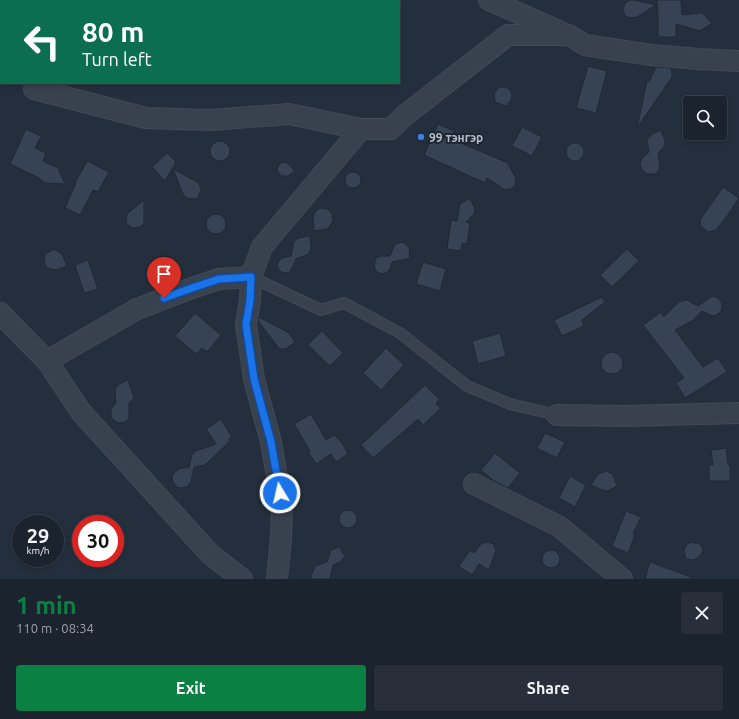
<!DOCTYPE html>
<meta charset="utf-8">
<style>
body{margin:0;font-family:Ubuntu,sans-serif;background:#282f3a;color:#f1f3f6;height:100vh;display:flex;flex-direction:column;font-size:15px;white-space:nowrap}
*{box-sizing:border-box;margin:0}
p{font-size:13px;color:#a0a4aa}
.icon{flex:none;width:22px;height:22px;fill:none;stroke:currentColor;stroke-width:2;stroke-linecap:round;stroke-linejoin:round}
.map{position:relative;height:579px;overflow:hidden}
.side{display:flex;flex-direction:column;background:#1b232e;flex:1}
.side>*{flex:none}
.hud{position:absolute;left:0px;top:0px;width:400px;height:84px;box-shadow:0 2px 6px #0003,0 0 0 1px #39404a;background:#0b6e4f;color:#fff;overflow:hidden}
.fabs{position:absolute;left:683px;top:96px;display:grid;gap:8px}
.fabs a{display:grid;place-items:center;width:44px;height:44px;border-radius:4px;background:#1b232e;box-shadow:0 2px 6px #0003,0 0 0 1px #39404a;font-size:20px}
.speed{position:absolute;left:12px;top:515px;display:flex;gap:8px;font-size:20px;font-weight:700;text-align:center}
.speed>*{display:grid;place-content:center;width:52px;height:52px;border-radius:50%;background:#1b232e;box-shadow:0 2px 6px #0003,0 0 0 1px #39404a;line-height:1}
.speed small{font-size:10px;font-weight:400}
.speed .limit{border:6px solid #d22;background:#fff;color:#111}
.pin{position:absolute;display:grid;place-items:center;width:34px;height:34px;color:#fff;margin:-41px -17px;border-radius:50% 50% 50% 0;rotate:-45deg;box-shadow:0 0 4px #0007}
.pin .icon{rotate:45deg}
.me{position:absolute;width:44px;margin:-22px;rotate:351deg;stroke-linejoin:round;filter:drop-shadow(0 0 3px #0008)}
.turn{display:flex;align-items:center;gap:14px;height:84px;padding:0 16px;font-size:18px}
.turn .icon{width:52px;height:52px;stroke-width:2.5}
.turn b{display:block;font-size:28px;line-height:34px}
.round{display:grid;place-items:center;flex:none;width:42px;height:42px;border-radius:4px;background:#282f3a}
.summary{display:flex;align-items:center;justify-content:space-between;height:68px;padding:0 16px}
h1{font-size:24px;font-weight:700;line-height:30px;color:#0b8043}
.primary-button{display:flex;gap:8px;margin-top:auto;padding:8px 16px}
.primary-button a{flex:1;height:46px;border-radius:4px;background:#0b8043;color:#fff;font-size:16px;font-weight:700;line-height:46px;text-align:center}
.primary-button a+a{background:#282f3a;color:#f1f3f6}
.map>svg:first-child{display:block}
.building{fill:#364354;stroke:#1f2835}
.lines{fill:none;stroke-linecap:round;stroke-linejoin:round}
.service-casing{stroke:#414a57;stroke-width:12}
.minor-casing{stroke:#414a57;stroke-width:22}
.service{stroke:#38414e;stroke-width:10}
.minor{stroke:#38414e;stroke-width:20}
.route-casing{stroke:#114b97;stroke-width:10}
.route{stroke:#1a73e8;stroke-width:7}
.shop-dot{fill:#3f7fe0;stroke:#1d2633;stroke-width:1.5}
.labels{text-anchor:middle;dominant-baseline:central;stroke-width:4;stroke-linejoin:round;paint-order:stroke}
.poi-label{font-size:12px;font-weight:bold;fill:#b4bcc9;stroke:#1d2633;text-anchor:start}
</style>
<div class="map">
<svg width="739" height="579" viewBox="0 0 739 579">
<rect width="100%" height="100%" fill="#242f3e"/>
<g class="building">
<polygon points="630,0 634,0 656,5 637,17 631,18 625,16 623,10 625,3"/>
<polygon points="657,0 681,0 682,15 702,13 712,23 700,31 676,24 676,37 658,37 658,19 656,18 658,18"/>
<polygon points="588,66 607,71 596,113 576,108"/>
<polygon points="656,67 671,68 672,72 672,77 637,128 647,81 649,82"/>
<polygon points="499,87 505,87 510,89 512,95 511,100 506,106 497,103 495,101 494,94"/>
<polygon points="438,124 454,131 451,139 508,163 516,179 515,185 511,189 505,190 487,178 485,183 424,155"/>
<polygon points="522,127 542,137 532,156 512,146"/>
<polygon points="26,129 41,136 35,148 46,153 43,161 58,168 65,184 45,183 39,178 10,164"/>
<polygon points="661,130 665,141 664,147 658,153 660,167 657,173 654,174 647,174 642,170 640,163 641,160 649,152 647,140 651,135"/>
<circle cx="220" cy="151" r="10"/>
<circle cx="575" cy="152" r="9"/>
<polygon points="167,153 176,162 165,181 152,167"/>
<polygon points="87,161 109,172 98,192 93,190 80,215 65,208 76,183 75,183"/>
<polygon points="286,162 295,171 288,176 281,176 277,170 278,167 280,163"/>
<polygon points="173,169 199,183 201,190 197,199 187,198 183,194"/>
<circle cx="353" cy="180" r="8"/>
<polygon points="723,187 739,198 727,216 716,230 708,232 701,226 700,220"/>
<polygon points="470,198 475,209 474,214 466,222 470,223 467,244 462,243 461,251 447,249 451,220 457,221 460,204"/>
<polygon points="144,200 144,223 140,227 132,228 127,224 126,221 127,214"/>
<polygon points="320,208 327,209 330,211 332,214 333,221 329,227 327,229 314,231 313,215 317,210"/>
<circle cx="216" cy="224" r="10"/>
<polygon points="310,236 311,248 309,254 296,259 290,272 286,273 281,272 277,267 278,262 282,258 291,256 294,241 299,238"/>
<polygon points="403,242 409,247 410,258 392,262 390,269 386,273 383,274 377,272 374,267 375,261 376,258 381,256 390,256 395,244"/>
<polygon points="627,249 639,261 612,287 600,275"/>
<polygon points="53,250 56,250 62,254 67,266 56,270 47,268 44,262 45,255 47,253"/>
<polygon points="88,260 98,289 84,293 75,265"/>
<polygon points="423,262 446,269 440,291 416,284"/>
<polygon points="712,296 718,298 722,303 722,309 718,314 713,316 702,311 692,321 675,330 703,367 718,358 727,372 685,398 676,383 684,378 643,325 661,312 664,317 679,302 687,300 698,306"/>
<polygon points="602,297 605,302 582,320 584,326 562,336 554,320"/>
<polygon points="195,313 221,335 207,352 202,348 196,354 175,336"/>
<polygon points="259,317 289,333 295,342 286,349 280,349 278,347 258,321"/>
<polygon points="322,331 343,353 330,366 308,345"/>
<polygon points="500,333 506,356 478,364 472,341"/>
<polygon points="386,348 404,365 381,390 363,373"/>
<circle cx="612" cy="363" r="11"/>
<polygon points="128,380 134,398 129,403 129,418 125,422 119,423 114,421 111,416 111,409 116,403 115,389 119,384"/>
<polygon points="425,385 439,399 436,404 441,408 423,425 418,419 373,458 361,445"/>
<polygon points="311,414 326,440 334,435 342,443 348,454 336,462 331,454 316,464 308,452 310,451 294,424"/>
<polygon points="221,419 232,437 228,440 234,437 205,465 194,467 191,482 187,487 180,488 177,487 173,482 172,476 174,473 179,469 189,467 192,455 196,451 216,444 206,429"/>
<polygon points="545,433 565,442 557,458 537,448"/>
<polygon points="726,448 728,465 730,465 730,481 709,481 709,465 713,465 711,450"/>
<polygon points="495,453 520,473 508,488 494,481 481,470"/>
<polygon points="607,471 613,475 617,486 608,491 605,491 591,485 598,474"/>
<polygon points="570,476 586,485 575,507 559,498"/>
<circle cx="348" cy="519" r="9"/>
<polygon points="626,511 641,517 633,534 635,535 628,553 612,546"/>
<polygon points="488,542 493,544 496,550 489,570 479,564 472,575 459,566 470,550 474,553 481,544"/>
<polygon points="691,542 700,544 703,550 701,555 694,560 686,559 684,551 686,545"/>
<polygon points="339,547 345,556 340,562 333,565 330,579 310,579 315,566 327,562 331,550"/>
<circle cx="551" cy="559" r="9"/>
<polygon points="650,562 691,577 691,579 645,579"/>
</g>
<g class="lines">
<g class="service-casing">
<polyline id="service" points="251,277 321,310 344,303 400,333 467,386 510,404 557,415"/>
</g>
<g class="minor-casing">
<g id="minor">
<polyline points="489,0 561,32"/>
<polyline points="34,89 146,118 211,120 289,114 361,129 391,129 404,116 508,35 569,35 585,45 651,55 698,59 739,61"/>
<polyline points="251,277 250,300 246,325 254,379 271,442 282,506 281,538 277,579"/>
<polyline points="0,313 47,361 81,412 210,554 242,579"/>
<polyline points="47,361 137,309 192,288 219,279 251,277 262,247 361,129"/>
<polyline points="557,415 625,416 739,413"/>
<polyline points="474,484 560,527 622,579"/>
</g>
</g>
<use href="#service" class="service"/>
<use href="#minor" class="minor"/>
</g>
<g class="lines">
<g class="route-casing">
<polyline id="route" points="164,298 192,288 219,279 251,277 250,300 246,325 254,379 271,442 280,493"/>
</g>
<use href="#route" class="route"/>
</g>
<circle class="shop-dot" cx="421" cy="137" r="4"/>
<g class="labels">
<g class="poi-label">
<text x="429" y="137">99 тэнгэр</text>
</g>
</g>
</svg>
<div class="fabs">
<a><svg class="icon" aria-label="search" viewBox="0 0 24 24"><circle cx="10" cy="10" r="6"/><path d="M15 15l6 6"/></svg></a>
</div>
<div class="speed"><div>29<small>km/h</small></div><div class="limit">30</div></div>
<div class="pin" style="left:164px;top:298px;background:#d93025"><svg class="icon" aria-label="arrive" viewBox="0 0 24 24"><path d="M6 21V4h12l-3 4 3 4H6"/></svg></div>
<svg class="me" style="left:280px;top:493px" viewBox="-20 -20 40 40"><circle r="17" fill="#1a73e8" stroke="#fff" stroke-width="3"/><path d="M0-11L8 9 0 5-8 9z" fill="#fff"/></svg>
<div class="hud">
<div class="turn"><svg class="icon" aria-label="left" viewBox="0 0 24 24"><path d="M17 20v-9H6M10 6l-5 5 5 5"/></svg><div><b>80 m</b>Turn left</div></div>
</div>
</div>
<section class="side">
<div class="summary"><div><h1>1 min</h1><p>110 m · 08:34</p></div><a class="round"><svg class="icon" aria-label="close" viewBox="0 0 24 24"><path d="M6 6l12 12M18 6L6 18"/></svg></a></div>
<div class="primary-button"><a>Exit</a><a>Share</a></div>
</section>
